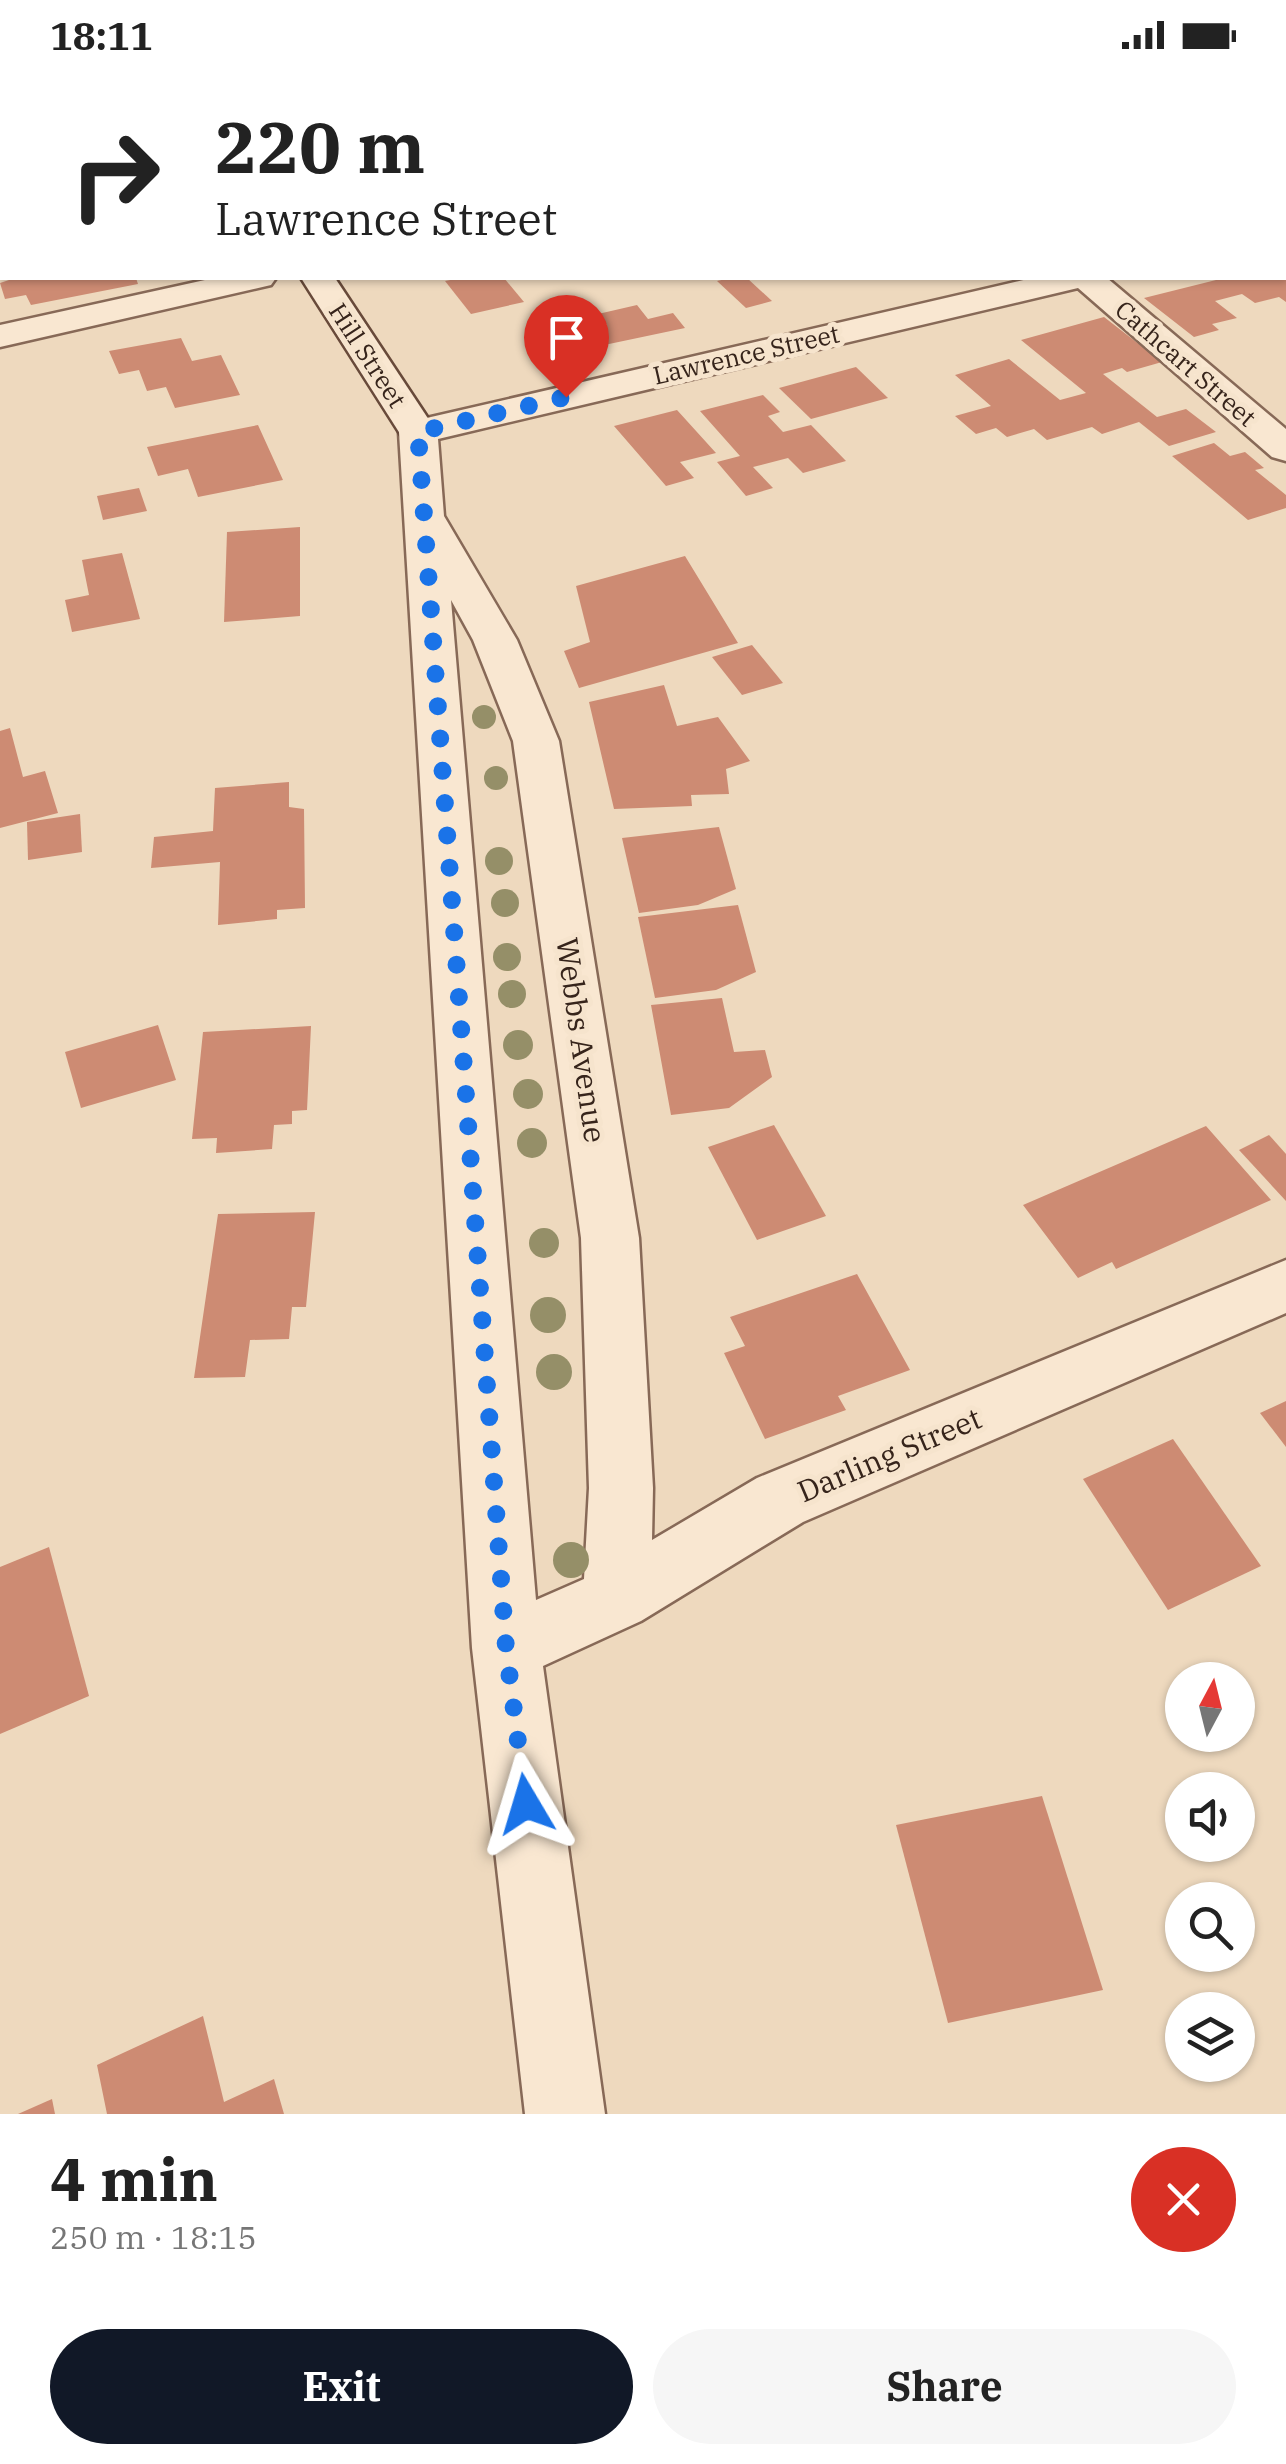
<!DOCTYPE html>
<meta charset="utf-8">
<style>
body{margin:0;font-family:"IBM Plex Serif",serif;background:#f6f6f6;color:#222;height:100vh;display:flex;flex-direction:column;font-size:38px;white-space:nowrap}
*{box-sizing:border-box;margin:0}
p{font-size:32px;color:#767676}
.icon{flex:none;width:55px;height:55px;fill:none;stroke:currentColor;stroke-width:2;stroke-linecap:round;stroke-linejoin:round}
.map{position:relative;height:2044px;overflow:hidden}
.side{display:flex;flex-direction:column;background:#fff;flex:1}
.side>*{flex:none}
.banner{position:absolute;left:0px;top:0px;width:1288px;height:210px;box-shadow:0 2px 8px #0004;background:#fff;color:#222;overflow:hidden}
.needle{width:65px;rotate:7deg}
.controls{position:absolute;left:1165px;top:1592px;display:grid;gap:20px}
.controls a{display:grid;place-items:center;width:90px;height:90px;border-radius:50%;background:#fff;box-shadow:0 2px 8px #0004;font-size:50px}
.pin{position:absolute;display:grid;place-items:center;width:85px;height:85px;color:#fff;margin:-102px -42px;border-radius:50% 50% 50% 0;rotate:-45deg;box-shadow:0 0 10px #0007}
.pin .icon{rotate:45deg}
.me{position:absolute;width:110px;margin:-55px;rotate:353deg;stroke-linejoin:round;filter:drop-shadow(0 0 8px #0008)}
.turn{display:flex;align-items:center;gap:35px;height:210px;padding:0 50px;font-size:45px}
.turn .icon{width:130px;height:130px;stroke-width:2.5}
.turn b{display:block;font-size:70px;line-height:85px}
.round{display:grid;place-items:center;flex:none;width:105px;height:105px;border-radius:52px;background:#f6f6f6}
.headline{display:flex;align-items:center;justify-content:space-between;height:170px;padding:0 50px}
h1{font-size:60px;font-weight:700;line-height:75px}
.button{display:flex;gap:20px;margin-top:auto;padding:20px 50px}
.button a{flex:1;height:115px;border-radius:60px;background:#111827;color:#fff;font-size:40px;font-weight:700;line-height:115px;text-align:center}
.button a+a{background:#f6f6f6;color:#222}
.status{display:flex;justify-content:space-between;align-items:center;height:70px;padding:0 50px;background:#fff;direction:ltr}
.status svg{height:28px;fill:currentColor}
.map>svg:first-child{display:block}
.building{fill:#cd8b73}
.lines{fill:none;stroke-linecap:round;stroke-linejoin:round}
.street-casing{stroke:#876957;stroke-width:5}
.secondary-casing{stroke:#684a3a;stroke-width:5}
.street{fill:#f9e7d1;fill-rule:evenodd}
.secondary{fill:#f9e7d1;fill-rule:evenodd}
.tree{fill:#958f68}
.route{stroke:#1a73e8;stroke-width:18;stroke-dasharray:0 32.4}
.labels{text-anchor:middle;dominant-baseline:central;stroke-width:10;stroke-linejoin:round;paint-order:stroke}
.far-street-label{font-size:25px;fill:#36241b;stroke:#f6e4cd}
.street-label{font-size:30px;fill:#36241b;stroke:#f6e4cd}
</style>
<div class="status"><b>18:11</b><svg viewBox="0 0 49 12"><path d="M0 12V9h3v3zM5 12V6h3v6zM10 12V3h3v9zM15 12V0h3v12zM26 1h20v11H26zM47 4h2v5h-2z"/></svg></div>
<div class="map">
<svg width="1286" height="2044" viewBox="0 0 1286 2044">
<rect width="100%" height="100%" fill="#eed9be"/>
<g class="building">
<polygon points="15,208 136,208 138,214 31,235 26,225 5,229 0,213"/>
<polygon points="461,208 504,208 524,232 471,244 445,211"/>
<polygon points="730,208 747,208 772,231 746,238 717,211"/>
<polygon points="1224,208 1286,208 1286,232 1279,227 1255,233 1242,224 1215,231 1237,248 1212,254 1219,260 1194,267 1144,228"/>
<polygon points="637,235 648,249 673,243 685,258 590,278 577,262 607,255 598,244"/>
<polygon points="1104,247 1162,292 1127,302 1122,298 1103,304 1157,347 1186,339 1216,362 1169,376 1139,352 1102,364 1092,357 1047,370 1034,359 1007,367 996,358 976,364 955,346 991,336 955,305 1009,289 1060,330 1086,323 1021,270"/>
<polygon points="181,268 192,291 221,285 240,325 175,338 166,317 147,321 139,300 119,304 109,281"/>
<polygon points="856,297 888,328 811,349 779,318"/>
<polygon points="763,325 780,342 768,346 783,362 811,355 846,391 803,403 788,388 753,397 773,418 746,426 717,392 740,386 700,341"/>
<polygon points="677,340 716,383 680,392 694,408 666,416 614,356"/>
<polygon points="258,355 283,410 198,427 188,399 158,406 147,377"/>
<polygon points="1214,373 1230,386 1245,382 1264,398 1255,400 1286,425 1286,438 1248,450 1172,386"/>
<polygon points="139,418 147,441 103,450 97,426"/>
<polygon points="300,457 300,546 224,552 227,462"/>
<polygon points="122,483 140,549 72,562 65,530 89,525 82,490"/>
<polygon points="685,486 738,573 579,618 564,581 590,572 576,516"/>
<polygon points="752,575 783,613 742,625 712,587"/>
<polygon points="664,615 677,656 718,647 750,691 726,699 729,724 691,725 692,736 614,739 589,632"/>
<polygon points="10,658 23,707 45,701 58,743 0,758 0,661"/>
<polygon points="289,712 289,737 304,739 305,838 277,840 277,849 218,855 220,792 151,798 154,767 213,761 215,718"/>
<polygon points="80,744 82,782 28,790 27,752"/>
<polygon points="719,757 736,819 698,835 639,843 622,768"/>
<polygon points="738,835 756,902 716,920 655,928 638,847"/>
<polygon points="722,928 734,982 765,980 772,1007 729,1038 671,1045 651,935"/>
<polygon points="158,955 176,1010 81,1038 65,982"/>
<polygon points="311,956 307,1040 292,1041 292,1054 274,1055 272,1079 216,1083 217,1068 192,1069 203,962"/>
<polygon points="774,1055 826,1146 757,1170 708,1077"/>
<polygon points="1206,1056 1271,1130 1116,1199 1112,1192 1078,1208 1023,1135"/>
<polygon points="1269,1065 1286,1084 1286,1131 1239,1080"/>
<polygon points="315,1142 306,1237 292,1237 289,1269 250,1270 245,1307 194,1308 218,1144"/>
<polygon points="857,1204 910,1300 838,1326 846,1340 765,1369 724,1283 745,1276 730,1247"/>
<polygon points="1286,1331 1286,1377 1260,1343"/>
<polygon points="1173,1369 1261,1496 1168,1540 1083,1409"/>
<polygon points="49,1477 89,1626 0,1664 0,1497"/>
<polygon points="1042,1726 1103,1920 948,1953 896,1755"/>
<polygon points="203,1946 224,2032 274,2009 284,2044 107,2044 97,1995"/>
<polygon points="52,2029 55,2044 18,2044"/>
</g>
<g class="lines">
<g class="street-casing">
<g id="street">
<polygon points="664,0 694,0 696,2 666,2"/>
<polygon points="1179,0 1211,0 1213,2 1181,2"/>
<rect x="1285" y="49" width="1" height="19"/>
<rect x="0" y="61" width="2" height="18"/>
<rect x="1285" y="147" width="1" height="20"/>
<polygon points="214,208 276,208 271,215 0,277 0,255"/>
<path d="M1032 208H1107L1286 359V391L1272 387 1078 218 438 369 444 446 517 570 559 671 639 1168 653 1418 652 1470 757 1408 1286 1190V1243L803 1452 641 1551 543 1596 605 2044H525L472 1578 399 362 404 354 418 350ZM451 530 473 570 513 671 581 1168 589 1418 584 1509 536 1530Z"/>
</g>
</g>
<g class="secondary-casing">
<g id="secondary">
<polygon points="169,0 199,0 200,2 171,2"/>
<polygon points="301,208 335,208 437,362 432,370 418,374 404,370"/>
</g>
</g>
<use href="#street" class="street"/>
<use href="#secondary" class="secondary"/>
</g>
<g class="tree">
<circle cx="484" cy="647" r="12"/>
<circle cx="496" cy="708" r="12"/>
<circle cx="499" cy="791" r="14"/>
<circle cx="505" cy="833" r="14"/>
<circle cx="507" cy="887" r="14"/>
<circle cx="512" cy="924" r="14"/>
<circle cx="518" cy="975" r="15"/>
<circle cx="528" cy="1024" r="15"/>
<circle cx="532" cy="1073" r="15"/>
<circle cx="544" cy="1173" r="15"/>
<circle cx="548" cy="1245" r="18"/>
<circle cx="554" cy="1302" r="18"/>
<circle cx="571" cy="1490" r="18"/>
</g>
<g class="lines">
<polyline class="route" points="526,1734 506,1578 418,362 566,327"/>
</g>
<g class="labels">
<g class="far-street-label">
<text transform="translate(746 284) rotate(-13)">Lawrence Street</text>
<text transform="translate(368 285) rotate(57)">Hill Street</text>
<text transform="translate(1186 293) rotate(41)">Cathcart Street</text>
</g>
<g class="street-label">
<text transform="translate(582 970) rotate(82)">Webbs Avenue</text>
<text transform="translate(889 1384) rotate(-23)">Darling Street</text>
</g>
</g>
</svg>
<div class="controls">
<a><svg class="needle" viewBox="-14 -14 28 28"><path d="M0-13l5 13h-10z" fill="#e53935"/><path d="M0 13l5-13h-10z" fill="#767676"/></svg></a>
<a><svg class="icon" aria-label="sound" viewBox="0 0 24 24"><path d="M4 9h4l5-4v14l-5-4H4zM17 9q2 3 0 6"/></svg></a>
<a><svg class="icon" aria-label="search" viewBox="0 0 24 24"><circle cx="10" cy="10" r="6"/><path d="M15 15l6 6"/></svg></a>
<a><svg class="icon" aria-label="layers" viewBox="0 0 24 24"><path d="M12 4l9 5-9 5-9-5zM3 14l9 5 9-5"/></svg></a>
</div>
<div class="pin" style="left:566px;top:327px;background:#d93025"><svg class="icon" aria-label="arrive" viewBox="0 0 24 24"><path d="M6 21V4h12l-3 4 3 4H6"/></svg></div>
<svg class="me" style="left:526px;top:1734px" viewBox="-20 -20 40 40"><path d="M0-17L14 15 0 8-14 15z" fill="#1a73e8" stroke="#fff" stroke-width="4"/></svg>
<div class="banner">
<div class="turn"><svg class="icon" aria-label="right" viewBox="0 0 24 24"><path d="M7 20v-9h11M14 6l5 5-5 5"/></svg><div><b>220 m</b>Lawrence Street</div></div>
</div>
</div>
<section class="side">
<div class="headline"><div><h1>4 min</h1><p>250 m · 18:15</p></div><a class="round" style="background:#d93025;color:#fff"><svg class="icon" aria-label="close" viewBox="0 0 24 24"><path d="M6 6l12 12M18 6L6 18"/></svg></a></div>
<div class="button"><a>Exit</a><a>Share</a></div>
</section>
